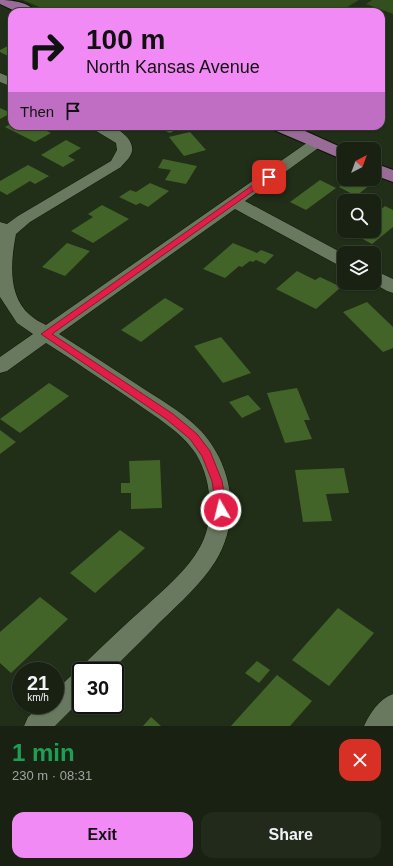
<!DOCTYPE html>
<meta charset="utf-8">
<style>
body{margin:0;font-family:Arial,sans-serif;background:#222a1b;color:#f1f3f6;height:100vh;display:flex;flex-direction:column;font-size:15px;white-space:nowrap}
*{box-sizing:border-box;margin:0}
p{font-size:13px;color:#9fa49f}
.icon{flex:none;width:22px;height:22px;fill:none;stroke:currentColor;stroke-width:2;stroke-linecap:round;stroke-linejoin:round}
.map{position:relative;height:726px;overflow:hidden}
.panel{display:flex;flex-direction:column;background:#192212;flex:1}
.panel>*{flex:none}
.hud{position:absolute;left:8px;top:8px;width:377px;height:122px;border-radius:12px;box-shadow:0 1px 3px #0004,0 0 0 1px #373f32;background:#f18af5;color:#111;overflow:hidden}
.needle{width:26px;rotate:41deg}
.fabs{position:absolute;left:337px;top:142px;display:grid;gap:8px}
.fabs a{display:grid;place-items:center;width:44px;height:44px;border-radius:8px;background:#192212;box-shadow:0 1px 3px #0004,0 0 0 1px #373f32;font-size:20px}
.speed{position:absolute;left:12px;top:662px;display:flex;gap:8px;font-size:20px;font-weight:700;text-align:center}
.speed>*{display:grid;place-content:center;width:52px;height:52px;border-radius:50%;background:#192212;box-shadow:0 1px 3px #0004,0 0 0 1px #373f32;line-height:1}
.speed small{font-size:10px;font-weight:400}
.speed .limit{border:2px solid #111;border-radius:6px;background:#fff;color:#111}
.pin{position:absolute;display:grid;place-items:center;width:34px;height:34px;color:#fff;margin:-17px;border-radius:8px;box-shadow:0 2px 6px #0006}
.me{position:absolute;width:44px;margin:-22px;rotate:352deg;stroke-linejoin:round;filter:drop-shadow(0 0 3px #0008)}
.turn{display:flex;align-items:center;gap:14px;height:84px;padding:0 12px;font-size:18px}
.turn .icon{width:52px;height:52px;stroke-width:2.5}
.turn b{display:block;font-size:28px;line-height:34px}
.then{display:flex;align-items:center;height:38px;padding:0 12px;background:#0003;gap:8px;font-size:15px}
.round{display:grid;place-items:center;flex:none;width:42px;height:42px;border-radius:12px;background:#222a1b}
.head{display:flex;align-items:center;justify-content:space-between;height:68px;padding:0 12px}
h1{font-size:24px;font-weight:700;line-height:30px;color:#1e9e55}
.button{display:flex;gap:8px;margin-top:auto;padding:8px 12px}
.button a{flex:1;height:46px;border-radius:12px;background:#f18af5;color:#111;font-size:16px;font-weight:700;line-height:46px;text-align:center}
.button a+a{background:#222a1b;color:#f1f3f6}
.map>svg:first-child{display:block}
.green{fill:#334f1e}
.building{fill:#426428}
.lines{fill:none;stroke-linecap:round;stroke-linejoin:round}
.minor-casing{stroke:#0a1603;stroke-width:1}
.major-casing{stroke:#0a1603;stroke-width:2}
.minor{fill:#69795f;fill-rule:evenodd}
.major{fill:#986c96;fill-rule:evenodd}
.route{fill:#e11d48;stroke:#92132f}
</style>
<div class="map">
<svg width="393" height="726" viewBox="0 0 393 726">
<rect width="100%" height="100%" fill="#212e18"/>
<g class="green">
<polygon points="23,0 359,0 339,12 51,12"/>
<polygon points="372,0 393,0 393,14 366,4"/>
</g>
<g class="building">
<polygon points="12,44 12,58 0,52 0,50"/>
<polygon points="0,108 11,113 0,119"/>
<polygon points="12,123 12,126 37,126 51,133 35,142 5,127"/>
<polygon points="155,126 183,126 170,133"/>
<polygon points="190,132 206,150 184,156 169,137"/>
<polygon points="66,140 81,148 68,156 75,160 63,167 41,155"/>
<polygon points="163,159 197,166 186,184 165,180 171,170 158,168"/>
<polygon points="28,165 49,176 35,184 30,181 7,195 0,191 0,181"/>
<polygon points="350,179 357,179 370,185 356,196 339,187"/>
<polygon points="320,180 336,188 306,210 290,202"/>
<polygon points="150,183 169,191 148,207 140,203 136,205 119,197 130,190 136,192"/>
<polygon points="102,205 129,219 93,243 71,231 93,217 88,214"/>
<polygon points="385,206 393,210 393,227 372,244 359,237 364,233 361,231 374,231 374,215"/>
<polygon points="67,243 90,251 65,276 42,267"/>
<polygon points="233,243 257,253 261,250 274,255 265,264 256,260 253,262 250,261 242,267 239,266 225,278 203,269"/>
<polygon points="297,271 315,280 320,277 341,287 316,309 276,289"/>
<polygon points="165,298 184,309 141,342 121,330"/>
<polygon points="367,302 393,327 393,348 383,352 343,312"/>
<polygon points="221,337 251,373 223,383 194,346"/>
<polygon points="49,383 69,396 20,433 0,419"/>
<polygon points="297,388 310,420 304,420 312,439 285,443 267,393"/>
<polygon points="248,395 261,409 242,418 229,402"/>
<polygon points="0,430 16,442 0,454"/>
<polygon points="160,460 162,508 131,509 131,493 121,493 121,483 130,483 129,461"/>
<polygon points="344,468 349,493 326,494 332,521 303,522 295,470"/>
<polygon points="120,530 145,548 95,593 70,573"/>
<polygon points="40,597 68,619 11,673 0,663 0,632"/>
<polygon points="338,608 374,633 329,686 292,660"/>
<polygon points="257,661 270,670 259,683 245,673"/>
<polygon points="277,675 312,701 290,726 231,726"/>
<polygon points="151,717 161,726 143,726"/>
</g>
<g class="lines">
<g class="minor-casing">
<g id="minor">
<polygon points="0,73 12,78 12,87 0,82"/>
<path d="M91 126C97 126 104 125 110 126 120 129 134 140 132 151 131 157 125 162 121 167L30 222 16 234C11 260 7 295 30 315 34 319 40 322 46 325L311 140 316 139 321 140 323 143 321 146 245 201 344 254V266L338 265 235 209 59 334C89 353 118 372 147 391 166 403 186 415 201 431 234 467 241 521 215 562 200 585 180 603 160 622 144 638 127 655 111 671H82L85 663C105 644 124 625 145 607 164 589 187 571 200 547 215 521 212 480 196 454 181 431 154 416 132 400 103 381 75 361 46 343L7 371 0 373V357L33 334 17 323 0 297V222L7 224 18 216 111 161 117 150 116 143 93 129Z"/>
<polygon points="374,270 393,279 393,293 387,291 373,283"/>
<polygon points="81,672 81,700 55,726 24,726 28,717 41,705 55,705 55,691 72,675"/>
<path d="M393 694V726H364C370 713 379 699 393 694Z"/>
</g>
</g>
<g class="major-casing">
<g id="major">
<path d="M0 0C11 0 29 2 36 12H17L0 4Z"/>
<polygon points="272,126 294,126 345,149 344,160 274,130"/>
<polygon points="374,163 393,170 393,182 374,175"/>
</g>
</g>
<use href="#minor" class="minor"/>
<use href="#major" class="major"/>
</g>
<polygon class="route" points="267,175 272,175 273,177 52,334 173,414 197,434 210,451 222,481 227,510 225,513 221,514 218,513 216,510 212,481 202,456 190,439 166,419 41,334"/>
</svg>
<div class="fabs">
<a><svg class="needle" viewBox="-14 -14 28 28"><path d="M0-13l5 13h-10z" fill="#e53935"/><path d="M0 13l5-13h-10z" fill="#9fa49f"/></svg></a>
<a><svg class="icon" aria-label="search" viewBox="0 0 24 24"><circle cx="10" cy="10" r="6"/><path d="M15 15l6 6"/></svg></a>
<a><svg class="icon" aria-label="layers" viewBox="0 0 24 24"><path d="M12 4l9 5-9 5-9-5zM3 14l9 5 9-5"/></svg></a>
</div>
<div class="speed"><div>21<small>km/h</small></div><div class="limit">30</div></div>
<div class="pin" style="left:269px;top:177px;background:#d93025"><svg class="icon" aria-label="arrive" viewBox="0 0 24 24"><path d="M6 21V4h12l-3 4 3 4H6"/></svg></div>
<svg class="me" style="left:221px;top:510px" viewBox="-20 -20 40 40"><circle r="17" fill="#e11d48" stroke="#fff" stroke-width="3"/><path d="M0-11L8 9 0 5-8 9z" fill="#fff"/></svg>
<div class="hud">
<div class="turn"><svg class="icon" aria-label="right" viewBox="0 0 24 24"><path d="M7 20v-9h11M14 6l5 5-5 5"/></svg><div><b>100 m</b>North Kansas Avenue</div></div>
<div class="then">Then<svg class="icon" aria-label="arrive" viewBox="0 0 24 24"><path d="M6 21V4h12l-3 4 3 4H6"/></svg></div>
</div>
</div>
<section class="panel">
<div class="head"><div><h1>1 min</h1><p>230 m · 08:31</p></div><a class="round" style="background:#d93025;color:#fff"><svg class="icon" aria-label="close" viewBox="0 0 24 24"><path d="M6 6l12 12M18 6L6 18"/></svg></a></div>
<div class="button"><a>Exit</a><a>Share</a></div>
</section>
